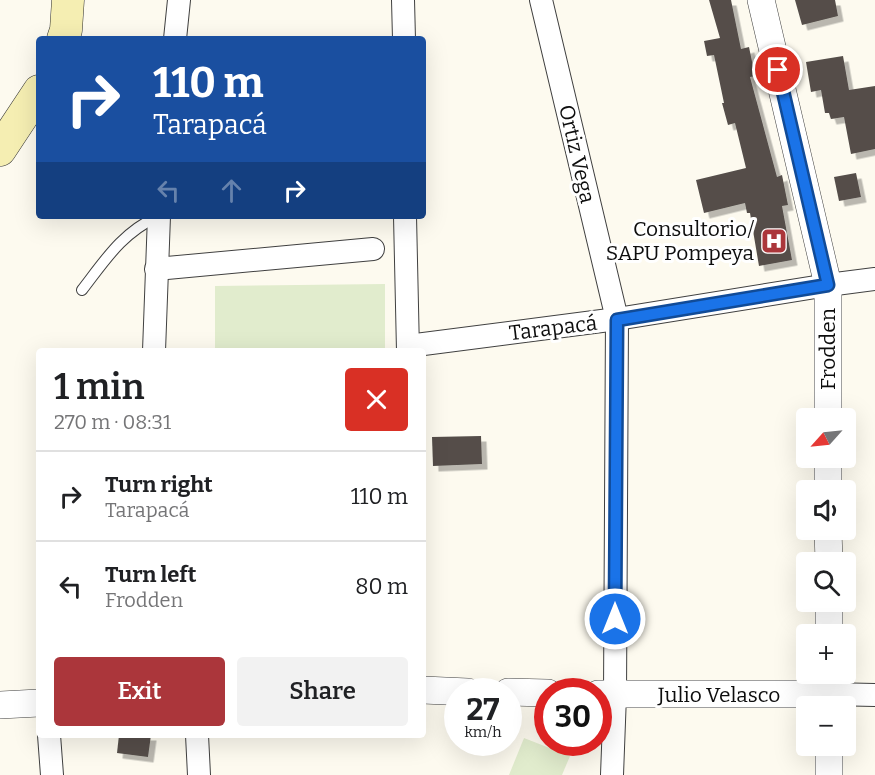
<!DOCTYPE html>
<meta charset="utf-8">
<style>
body{margin:0;font-family:Bitter,serif;background:#f2f2f2;color:#202124;height:100vh;display:flex;flex-direction:column;font-size:22px;white-space:nowrap}
*{box-sizing:border-box;margin:0}
p{font-size:20px;color:#757577}
.icon{flex:none;width:33px;height:33px;fill:none;stroke:currentColor;stroke-width:2;stroke-linecap:round;stroke-linejoin:round}
.map{position:relative;flex:1;overflow:hidden}
.drawer{position:absolute;left:36px;top:348px;width:390px;height:390px;display:flex;flex-direction:column;background:#fff;border-radius:6px;box-shadow:0 6px 24px #0002}
.drawer>*{flex:none}
.hud{position:absolute;left:36px;top:36px;width:390px;height:183px;border-radius:6px;box-shadow:0 6px 24px #0002;background:#1a4fa0;color:#fff;overflow:hidden}
.needle{width:39px;rotate:243deg}
.fabs{position:absolute;left:796px;top:408px;display:grid;gap:12px}
.fabs a{display:grid;place-items:center;width:60px;height:60px;border-radius:6px;background:#fff;box-shadow:0 6px 24px #0002;font-size:30px}
.speed{position:absolute;left:444px;top:678px;display:flex;gap:12px;font-size:30px;font-weight:700;text-align:center}
.speed>*{display:grid;place-content:center;width:78px;height:78px;border-radius:50%;background:#fff;box-shadow:0 6px 24px #0002;line-height:1}
.speed small{font-size:15px;font-weight:400}
.speed .limit{border:9px solid #d22;background:#fff;color:#111}
.pin{position:absolute;display:grid;place-items:center;width:51px;height:51px;color:#fff;margin:-26px;border:3px solid #fff;border-radius:50%;box-shadow:0 2px 6px #0007}
.me{position:absolute;width:66px;margin:-33px;rotate:0deg;stroke-linejoin:round;filter:drop-shadow(0 0 4px #0008)}
.turn{display:flex;align-items:center;gap:21px;height:126px;padding:0 18px;font-size:27px}
.turn .icon{width:78px;height:78px;stroke-width:2.5}
.turn b{display:block;font-size:42px;line-height:51px}
.lanes{display:flex;align-items:center;height:57px;padding:0 18px;background:#0003;justify-content:center;gap:30px;direction:ltr}
.lanes .off{opacity:.35}
.round{display:grid;place-items:center;flex:none;width:63px;height:63px;border-radius:6px;background:#f2f2f2}
.summary{display:flex;align-items:center;justify-content:space-between;height:102px;padding:0 18px}
h1{font-size:36px;font-weight:600;line-height:45px}
.primary-button{display:flex;gap:12px;margin-top:auto;padding:12px 18px}
.primary-button a{flex:1;height:69px;border-radius:6px;background:#ab363b;color:#fff;font-size:24px;font-weight:600;line-height:69px;text-align:center}
.primary-button a+a{background:#f2f2f2;color:#202124}
ul{padding:0;list-style:none}
li{display:flex;align-items:center;gap:18px;height:90px;padding:0 18px;border-top:2px solid #e0e0e0}
li div{flex:1}
li b{display:block;font-size:22px}
li em{font-style:normal}
.map>svg:first-child{display:block}
.pitch{fill:#e1eccd}
.building{fill:#544e4a;filter:url(#shadow)}
.lines{fill:none;stroke-linecap:round;stroke-linejoin:round}
.service-casing{stroke:#404040;stroke-width:12}
.minor-casing{stroke:#404040;stroke-width:24}
.tertiary-casing{stroke:#404040;stroke-width:28}
.secondary-casing{stroke:#2f2f2f;stroke-width:33}
.service{stroke:#fff;stroke-width:10}
.minor{stroke:#fff;stroke-width:22}
.tertiary{stroke:#fff;stroke-width:27}
.secondary{stroke:#f5eeb2;stroke-width:32}
.route-casing{stroke:#114b97;stroke-width:15}
.route{stroke:#1a73e8;stroke-width:10}
.labels{text-anchor:middle;dominant-baseline:central;stroke-width:6;stroke-linejoin:round;paint-order:stroke}
.street-label{font-size:21px;fill:#0d0d0d;stroke:#fff}
.poi-label{font-size:21px;fill:#0d0d0d;stroke:#fff;text-anchor:end}
</style>
<div class="map">
<svg width="875" height="775" viewBox="0 0 875 775">
<defs>
<filter id="shadow"><feDropShadow dx="5.5" dy="5.5" stdDeviation="0" flood-color="#0004"/></filter>
</defs>
<rect width="100%" height="100%" fill="#fdfaef"/>
<g class="pitch">
<polygon points="385,284 385,351 215,351 215,286"/>
<polygon points="524,738 570,756 562,775 509,775"/>
</g>
<g class="building">
<polygon points="709,0 731,0 741,49 749,47 755,76 750,77 777,177 782,175 788,205 782,206 792,260 759,266 750,213 747,213 745,203 704,213 696,180 746,168 735,123 728,125 722,103 724,103 714,55 707,56 704,41 720,38"/>
<polygon points="795,0 835,0 838,16 802,25"/>
<polygon points="843,56 849,90 875,86 875,149 851,154 844,117 831,119 829,113 825,113 821,90 811,92 806,62"/>
<polygon points="856,173 861,197 839,201 834,177"/>
<polygon points="481,436 482,464 433,466 432,437"/>
<polygon points="119,735 151,735 148,757 117,753"/>
</g>
<g class="lines">
<g class="service-casing">
<path id="service" d="M82 290C106 259 121 234 158 216"/>
</g>
<g class="minor-casing">
<g id="minor">
<polyline points="403,0 404,39"/>
<polyline points="541,0 617,319 615,695 612,775"/>
<polyline points="175,39 179,0"/>
<polyline points="405,216 408,351"/>
<polyline points="156,269 373,249"/>
<polyline points="408,346 617,319 828,285 875,279"/>
<polyline points="154,351 159,216"/>
<polyline points="829,694 875,695"/>
<polyline points="49,735 52,775"/>
<polyline points="197,735 199,775"/>
</g>
</g>
<g class="tertiary-casing">
<g id="tertiary">
<polyline points="761,0 828,285 828,418"/>
<polyline points="828,458 828,490"/>
<polyline points="828,530 829,562"/>
<polyline points="829,602 829,634"/>
<polyline points="423,690 468,692"/>
<polyline points="508,692 548,693"/>
<polyline points="598,694 829,694"/>
<polyline points="0,705 39,703"/>
<polyline points="829,775 829,746"/>
</g>
</g>
<g class="secondary-casing">
<g id="secondary">
<polyline points="63,39 66,30 68,0"/>
<polyline points="0,150 39,91"/>
</g>
</g>
<use href="#service" class="service"/>
<use href="#minor" class="minor"/>
<use href="#tertiary" class="tertiary"/>
<use href="#secondary" class="secondary"/>
</g>
<g class="lines">
<g class="route-casing">
<polyline id="route" points="615,619 617,320 828,285 778,70"/>
</g>
<use href="#route" class="route"/>
</g>
<defs>
<g id="hospital-square" transform="scale(1.35)"><rect x="-9" y="-9" width="18" height="18" rx="4" fill="#ab363b" stroke="#fff"/><path d="M-5-5h3v3.5h4V-5h3V5h-3V1.5h-4V5h-3Z" fill="#fff"/></g>
</defs>
<g fill-rule="evenodd">
<use href="#hospital-square" x="774" y="241"/>
</g>
<g class="labels">
<g class="street-label">
<text transform="translate(577 154) rotate(77)">Ortiz Vega</text>
<text transform="translate(553 328) rotate(-7)">Tarapacá</text>
<text transform="translate(828 349) rotate(-90)">Frodden</text>
<text x="719" y="695">Julio Velasco</text>
</g>
<g class="poi-label">
<text x="754" y="229">Consultorio/<tspan x="754" dy="24">SAPU Pompeya</tspan></text>
</g>
</g>
</svg>
<div class="fabs">
<a><svg class="needle" viewBox="-14 -14 28 28"><path d="M0-13l5 13h-10z" fill="#e53935"/><path d="M0 13l5-13h-10z" fill="#757577"/></svg></a>
<a><svg class="icon" aria-label="sound" viewBox="0 0 24 24"><path d="M4 9h4l5-4v14l-5-4H4zM17 9q2 3 0 6"/></svg></a>
<a><svg class="icon" aria-label="search" viewBox="0 0 24 24"><circle cx="10" cy="10" r="6"/><path d="M15 15l6 6"/></svg></a>
<a>+</a>
<a>−</a>
</div>
<div class="speed"><div>27<small>km/h</small></div><div class="limit">30</div></div>
<div class="pin" style="left:778px;top:70px;background:#d93025"><svg class="icon" aria-label="arrive" viewBox="0 0 24 24"><path d="M6 21V4h12l-3 4 3 4H6"/></svg></div>
<svg class="me" style="left:615px;top:619px" viewBox="-20 -20 40 40"><circle r="17" fill="#1a73e8" stroke="#fff" stroke-width="3"/><path d="M0-11L8 9 0 5-8 9z" fill="#fff"/></svg>
<div class="hud">
<div class="turn"><svg class="icon" aria-label="right" viewBox="0 0 24 24"><path d="M7 20v-9h11M14 6l5 5-5 5"/></svg><div><b>110 m</b>Tarapacá</div></div>
<div class="lanes"><svg class="icon off" aria-label="left" viewBox="0 0 24 24"><path d="M17 20v-9H6M10 6l-5 5 5 5"/></svg><svg class="icon off" aria-label="ahead" viewBox="0 0 24 24"><path d="M12 20V5M6 11l6-6 6 6"/></svg><svg class="icon" aria-label="right" viewBox="0 0 24 24"><path d="M7 20v-9h11M14 6l5 5-5 5"/></svg></div>
</div>
<section class="drawer">
<div class="summary"><div><h1>1 min</h1><p>270 m · 08:31</p></div><a class="round" style="background:#d93025;color:#fff"><svg class="icon" aria-label="close" viewBox="0 0 24 24"><path d="M6 6l12 12M18 6L6 18"/></svg></a></div>
<ul>
<li><svg class="icon" aria-label="right" viewBox="0 0 24 24"><path d="M7 20v-9h11M14 6l5 5-5 5"/></svg><div><b>Turn right</b><p>Tarapacá</p></div><em>110 m</em></li>
<li><svg class="icon" aria-label="left" viewBox="0 0 24 24"><path d="M17 20v-9H6M10 6l-5 5 5 5"/></svg><div><b>Turn left</b><p>Frodden</p></div><em>80 m</em></li>
</ul>
<div class="primary-button"><a>Exit</a><a>Share</a></div>
</section>
</div>
